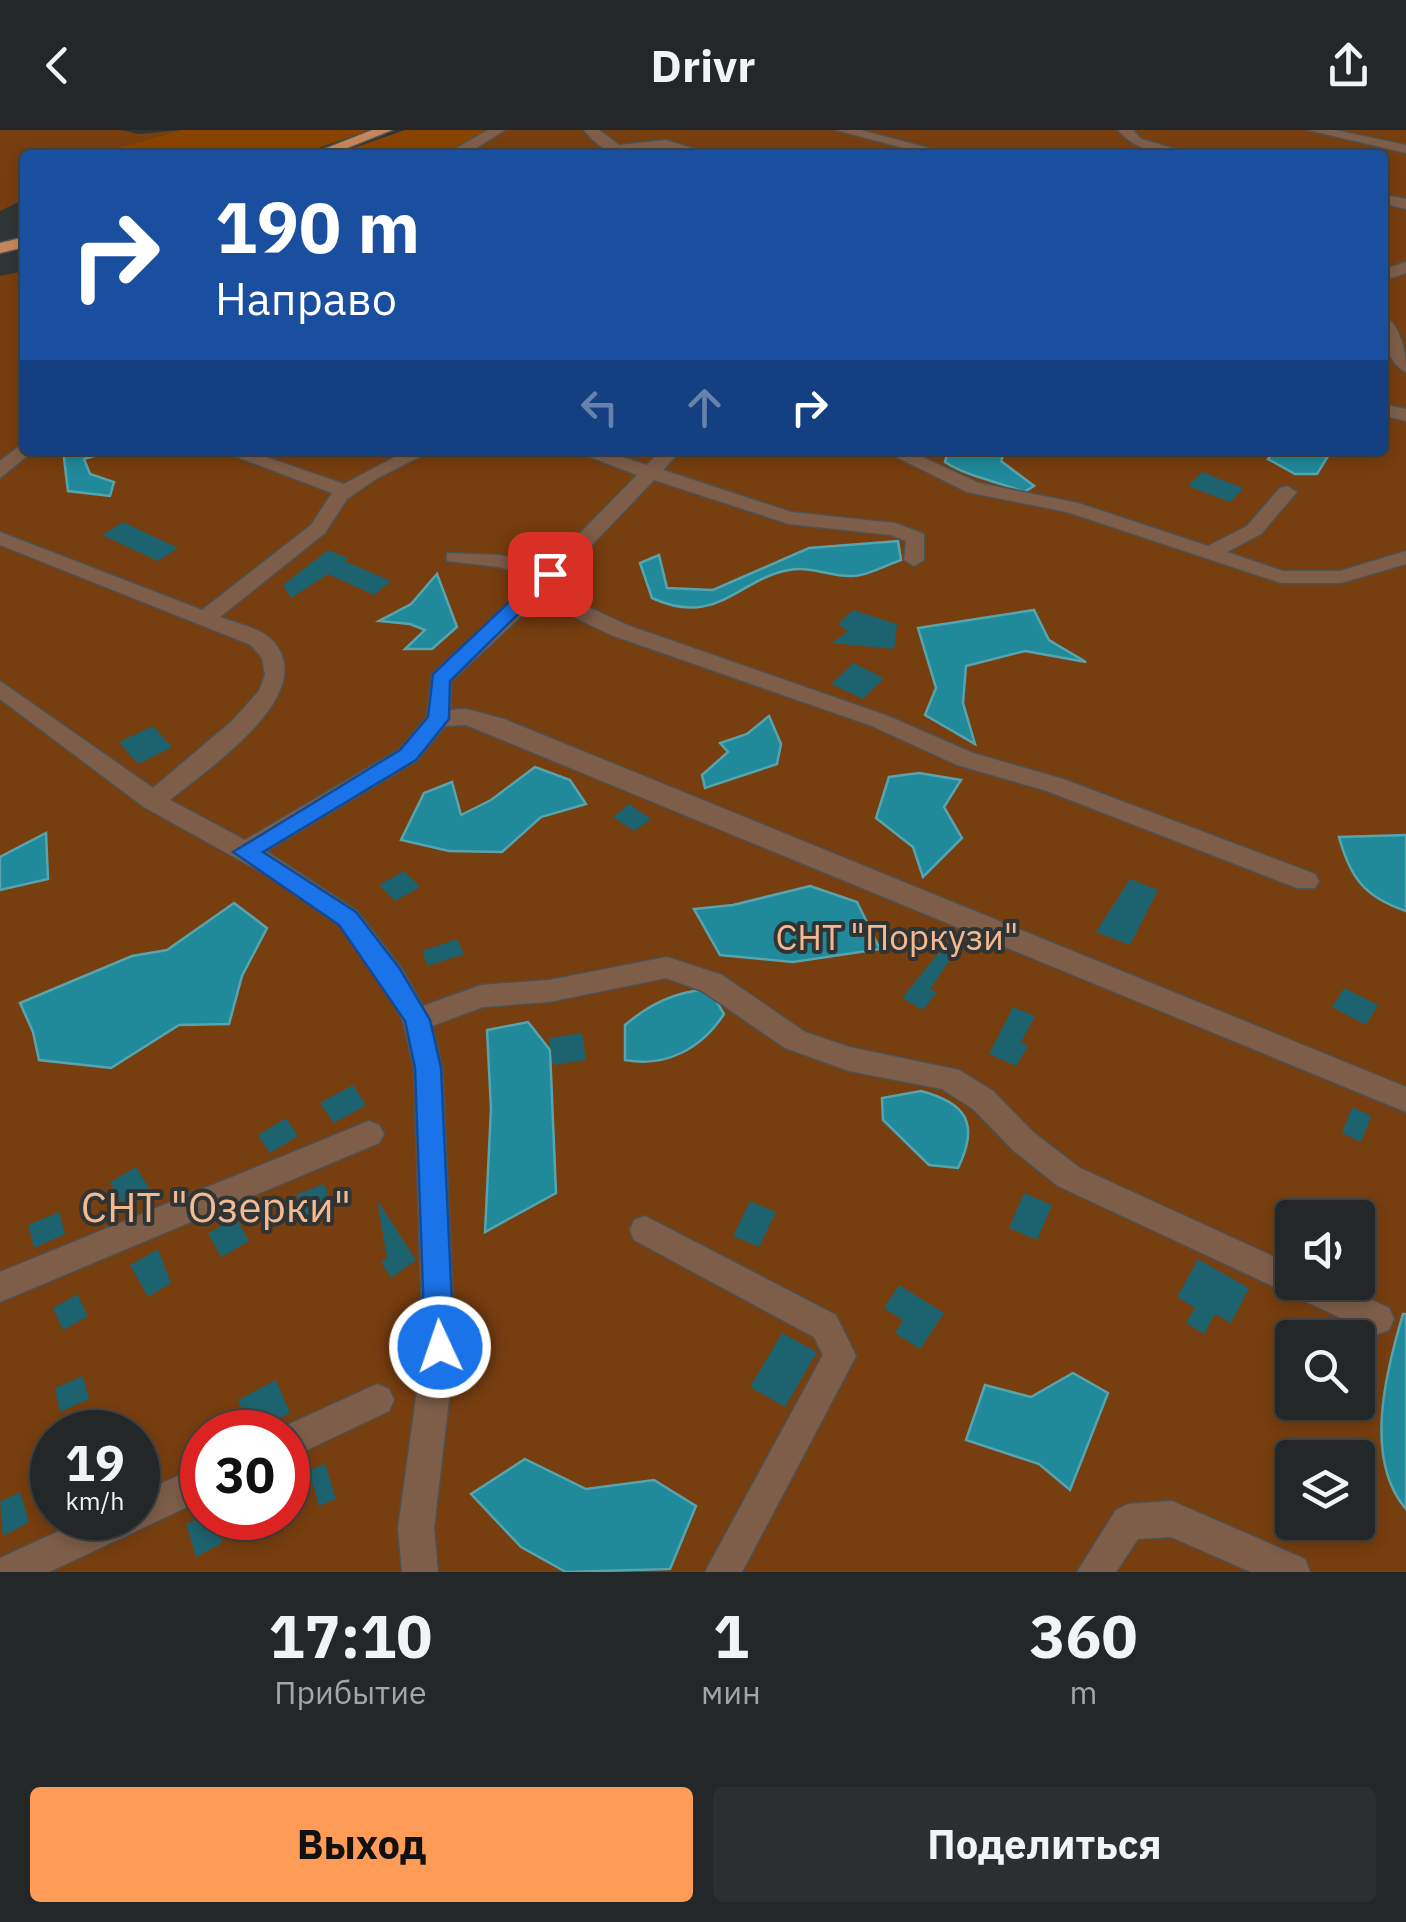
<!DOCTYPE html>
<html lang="ru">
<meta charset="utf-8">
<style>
body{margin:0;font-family:"IBM Plex Sans",sans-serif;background:#2b2f30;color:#f1f3f6;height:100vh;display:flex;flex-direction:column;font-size:38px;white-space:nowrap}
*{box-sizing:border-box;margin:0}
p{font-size:32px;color:#a3a5a8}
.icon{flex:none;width:55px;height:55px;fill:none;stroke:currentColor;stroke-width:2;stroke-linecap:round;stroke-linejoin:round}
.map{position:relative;height:1442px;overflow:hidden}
.side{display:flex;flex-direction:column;background:#232728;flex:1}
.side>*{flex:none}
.hud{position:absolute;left:20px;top:20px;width:1368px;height:305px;border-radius:10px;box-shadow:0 5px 15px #0003,0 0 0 2px #404445;background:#1a4fa0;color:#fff;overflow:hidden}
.buttons{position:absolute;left:1275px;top:1070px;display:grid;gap:20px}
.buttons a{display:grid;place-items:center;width:100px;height:100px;border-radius:10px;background:#232728;box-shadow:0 5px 15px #0003,0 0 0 2px #404445;font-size:50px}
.speed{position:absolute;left:30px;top:1280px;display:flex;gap:20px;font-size:50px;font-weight:700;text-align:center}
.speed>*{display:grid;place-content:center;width:130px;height:130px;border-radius:50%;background:#232728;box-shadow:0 5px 15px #0003,0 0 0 2px #404445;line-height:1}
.speed small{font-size:25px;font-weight:400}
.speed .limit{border:15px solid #d22;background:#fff;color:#111}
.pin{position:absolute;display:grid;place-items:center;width:85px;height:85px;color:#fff;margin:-42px;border-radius:20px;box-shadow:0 5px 15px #0006}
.me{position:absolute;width:110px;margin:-55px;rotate:357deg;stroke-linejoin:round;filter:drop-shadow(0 0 8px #0008)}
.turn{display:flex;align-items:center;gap:35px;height:210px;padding:0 30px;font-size:45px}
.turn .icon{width:130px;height:130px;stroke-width:2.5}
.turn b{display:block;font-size:70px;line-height:85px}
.lanes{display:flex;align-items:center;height:95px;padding:0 30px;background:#0003;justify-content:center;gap:50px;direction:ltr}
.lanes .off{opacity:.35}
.eta{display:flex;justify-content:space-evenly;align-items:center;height:170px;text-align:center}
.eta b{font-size:60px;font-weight:700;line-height:70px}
.action{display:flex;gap:20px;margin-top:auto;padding:20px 30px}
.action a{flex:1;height:115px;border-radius:10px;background:#fe9c57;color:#111;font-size:40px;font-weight:700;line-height:115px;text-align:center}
.action a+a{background:#2b2f30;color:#f1f3f6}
header{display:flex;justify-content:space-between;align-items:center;height:130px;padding:0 30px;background:#232728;font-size:45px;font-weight:700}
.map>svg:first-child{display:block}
.green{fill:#773e0f;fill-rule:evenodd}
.forest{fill:#894300}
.water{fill:#208a9a;stroke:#57a3ae;stroke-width:2.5}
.building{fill:#1d636f}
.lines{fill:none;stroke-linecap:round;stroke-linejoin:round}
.minor-casing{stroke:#4d5253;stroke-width:3}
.major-casing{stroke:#4d5253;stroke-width:3}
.minor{fill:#7e5e49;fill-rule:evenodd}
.major{fill:#c6865b;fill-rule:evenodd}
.route{fill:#1a73e8;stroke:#114b97;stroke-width:2.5}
.labels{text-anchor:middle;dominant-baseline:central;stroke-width:8;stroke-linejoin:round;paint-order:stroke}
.park-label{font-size:35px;fill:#f5b992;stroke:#2f3435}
.near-park-label{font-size:42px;fill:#f5b992;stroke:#2f3435}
</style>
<header><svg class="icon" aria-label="back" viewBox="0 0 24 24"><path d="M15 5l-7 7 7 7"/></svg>Drivr<svg class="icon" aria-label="share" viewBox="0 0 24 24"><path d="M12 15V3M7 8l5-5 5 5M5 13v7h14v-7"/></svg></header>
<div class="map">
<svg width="1406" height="1442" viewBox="0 0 1406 1442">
<rect width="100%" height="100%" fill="#2f3435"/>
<g class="green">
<polygon points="0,0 122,0 138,4 181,0 89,25 25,25 25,69 0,81"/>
<path d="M490 0H1406V1442H0V146L25 141V150L17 156 25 160V320H1382V25H411L453 21ZM1292 1088H1358V1152H1292ZM1292 1208H1358V1272H1292ZM52 1302H138V1388H52ZM202 1302H288V1388H202ZM1292 1328H1358V1392H1292Z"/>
</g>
<g class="forest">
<polygon points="181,0 371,0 298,25 89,25"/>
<polygon points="405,0 490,0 453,21 333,25"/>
</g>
<g class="water">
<polygon points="63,320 114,320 84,329 90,344 114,352 110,366 68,361"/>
<path d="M948 320H1005L1001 331 1034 356 1024 362C997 351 968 347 945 332Z"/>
<polygon points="1275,320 1319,320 1328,326 1317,344 1295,344 1268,329"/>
<path d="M898 411 901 430C886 435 865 447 850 446 828 446 812 436 789 440 738 449 717 498 652 468L640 433 659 425 667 458 713 460 809 418Z"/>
<polygon points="437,444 457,497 432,519 405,519 425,500 410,494 379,491 411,474"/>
<polygon points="1034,480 1049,510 1086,532 1025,521 966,536 963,573 975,614 925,585 936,558 918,498"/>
<polygon points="769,586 781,614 777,634 705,658 702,645 728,622 720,613 747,604"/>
<polygon points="535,637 570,650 586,674 541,687 502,722 449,721 401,710 424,663 452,652 461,685 491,670"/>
<polygon points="919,643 961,650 944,677 962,708 923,747 913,717 876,688 889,647"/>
<polygon points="46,703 48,749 0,760 0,727"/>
<path d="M1406 705V781C1364 767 1350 747 1339 707Z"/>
<polygon points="810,756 857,772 880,819 793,832 720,825 694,779 733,775"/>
<polygon points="234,773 267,798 242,846 229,894 179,895 111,938 39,930 33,902 20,873 132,826 167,820"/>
<path d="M709 859 724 884C702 918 666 938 625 930V895C651 873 675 862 709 859Z"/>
<polygon points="528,892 550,920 556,1063 485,1102 491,979 487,900"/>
<path d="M921 961C966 973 980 993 958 1038L929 1035 883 990 882 968Z"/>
<path d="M1403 1184H1406V1379C1363 1329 1386 1241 1403 1184Z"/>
<polygon points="1073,1243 1108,1263 1070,1360 1039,1334 966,1310 985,1255 1031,1267"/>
<polygon points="525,1329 586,1359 654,1350 696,1376 670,1439 566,1442 521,1417 471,1364"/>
</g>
<g class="building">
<polygon points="1202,342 1243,358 1230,372 1188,356"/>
<polygon points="123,392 178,418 158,431 102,405"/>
<polygon points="328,420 348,428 345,431 391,451 374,465 328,444 291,468 283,455"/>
<polygon points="853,480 897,494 894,519 832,513 848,501 838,494"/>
<polygon points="853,533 884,548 863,569 831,554"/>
<polygon points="153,596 172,617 138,634 119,612"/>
<polygon points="629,674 651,689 634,701 613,687"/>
<polygon points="404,741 420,757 395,771 379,755"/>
<polygon points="1130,749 1158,760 1130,815 1096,802"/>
<polygon points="457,809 464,824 428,836 422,821"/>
<polygon points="948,811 958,818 930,859 937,862 923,880 902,868"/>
<polygon points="1344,858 1378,875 1366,895 1332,877"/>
<polygon points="1013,877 1035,886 1021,912 1028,916 1016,936 989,924"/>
<polygon points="582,903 586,930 553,935 549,908"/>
<polygon points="353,955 366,975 334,993 320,973"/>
<polygon points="1352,977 1371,986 1361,1012 1342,1003"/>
<polygon points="286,988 298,1006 270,1023 258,1005"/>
<polygon points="136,1037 152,1063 125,1078 110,1052"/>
<polygon points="324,1054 332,1076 304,1086 297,1064"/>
<polygon points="1024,1063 1052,1075 1037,1110 1009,1098"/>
<polygon points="377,1070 416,1130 391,1148 381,1132 387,1128"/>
<polygon points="750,1071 776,1082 759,1117 733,1106"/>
<polygon points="59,1082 65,1104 34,1118 28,1095"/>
<polygon points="236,1088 249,1111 221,1127 208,1103"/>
<polygon points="158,1119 171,1153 148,1167 130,1135"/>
<polygon points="1198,1129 1249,1158 1231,1193 1215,1184 1204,1204 1186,1193 1195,1178 1177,1167"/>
<polygon points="899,1155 944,1183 920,1219 895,1203 903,1190 884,1178"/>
<polygon points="77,1164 88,1186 63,1200 53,1178"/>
<polygon points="782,1203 817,1222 785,1277 750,1257"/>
<polygon points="83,1246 89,1269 60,1282 55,1258"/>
<polygon points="276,1250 290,1283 251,1302 238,1270"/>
<polygon points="325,1334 336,1369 319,1376 309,1340"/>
<polygon points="20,1362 29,1392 3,1406 0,1372"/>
<polygon points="200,1388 214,1388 222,1413 196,1427 186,1394"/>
</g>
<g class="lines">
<g class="minor-casing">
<g id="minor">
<polygon points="488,0 505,0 470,22 472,25 455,25 455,19"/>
<path d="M584 0H599L619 15 666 10 714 25C697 25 682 19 666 18 628 16 614 37 584 0Z"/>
<polygon points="836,0 861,0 954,25 929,25"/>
<path d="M1118 0H1133L1141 9 1196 25C1167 25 1137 23 1118 0Z"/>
<polygon points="1308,0 1335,0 1406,15 1406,23"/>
<polygon points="1382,64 1406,69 1406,79 1382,73"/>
<polygon points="1406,132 1406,143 1382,151 1382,140"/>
<path d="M1382 184C1401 195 1406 221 1406 242 1386 232 1382 205 1382 184Z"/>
<polygon points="1382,274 1406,279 1406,291 1382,285"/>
<polygon points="25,312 25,320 32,322 0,348 0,331"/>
<path d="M219 320H246L344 354 408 320H433L376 349 347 369 325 403 220 487C236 493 259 498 271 509 324 562 207 639 170 670L245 710 400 619 427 587 432 544 537 447 499 437 447 431V423L500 425 547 437 637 345 572 320H600L647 335 661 320H681L663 340 791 382 895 393 924 404V430L914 436 904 430 906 411 891 405 789 394 654 350 550 459 627 495 888 586 973 623 1063 649 1315 744 1319 751 1315 758H1297L1047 661 957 635 872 596 611 505 539 470 451 551 450 580 466 579 504 589 1406 957V982L466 595 445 596 416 631 266 721 357 781 402 839 423 876 481 855 549 850 667 827 722 845 805 902 849 917 959 940 993 961 1034 1003 1080 1038 1292 1135V1152H1333L1389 1178 1394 1189 1389 1200 1378 1204 1367 1200 1058 1056 1014 1021 973 979 942 959 849 941 785 918 702 861 666 848 549 872 483 877 432 896 442 938 455 1217 434 1398 438 1442H402L398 1398 423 1217 414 938 403 891 382 853 339 795 281 753 144 677 0 569V551L153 658 232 591 259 561 265 545 262 528 251 515 0 415V402L202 480 311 395 332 363Z"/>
<polygon points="882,320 907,320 979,353 1078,373 1208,416 1247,396 1280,358 1287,356 1297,362 1261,404 1227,422 1283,441 1340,441 1406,421 1406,434 1341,453 1281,453 1067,382 967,362"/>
<polygon points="369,991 379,995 384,1004 379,1013 0,1172 0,1142"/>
<polygon points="645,1086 836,1185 856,1226 742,1442 705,1442 823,1225 814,1207 634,1110 630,1100 634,1090"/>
<polygon points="377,1254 389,1259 394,1270 389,1281 288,1329 288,1302 276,1300"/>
<polygon points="202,1335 202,1370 49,1442 0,1442 0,1428 88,1388 138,1388 138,1364"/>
<polygon points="1172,1371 1305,1429 1310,1442 1251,1442 1171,1407 1138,1409 1116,1442 1077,1442 1116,1380 1128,1374"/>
</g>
</g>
<g class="major-casing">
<g id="major">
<polygon points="372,0 392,0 330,25 309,25"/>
<polygon points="25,107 25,117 0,123 0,113"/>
</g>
</g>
<use href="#minor" class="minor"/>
<use href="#major" class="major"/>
</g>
<polygon class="route" points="543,440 559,444 450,551 449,589 416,630 263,722 356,782 400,839 430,890 441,938 454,1217 450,1227 440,1231 429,1227 425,1217 415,938 405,891 339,795 233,722 400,620 428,587 433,544"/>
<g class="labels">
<g class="park-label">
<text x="897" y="807">СНТ "Поркузи"</text>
</g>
<g class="near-park-label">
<text x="216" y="1076">СНТ "Озерки"</text>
</g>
</g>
</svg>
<div class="buttons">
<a><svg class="icon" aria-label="sound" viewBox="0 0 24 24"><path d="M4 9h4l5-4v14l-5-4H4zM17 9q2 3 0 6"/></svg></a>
<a><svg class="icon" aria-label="search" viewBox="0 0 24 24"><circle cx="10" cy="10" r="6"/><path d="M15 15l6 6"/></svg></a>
<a><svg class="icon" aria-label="layers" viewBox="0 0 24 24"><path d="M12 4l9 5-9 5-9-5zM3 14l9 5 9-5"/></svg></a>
</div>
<div class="speed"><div>19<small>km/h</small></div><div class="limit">30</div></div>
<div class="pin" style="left:550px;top:444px;background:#d93025"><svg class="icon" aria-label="arrive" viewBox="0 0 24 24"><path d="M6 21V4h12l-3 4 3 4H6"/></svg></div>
<svg class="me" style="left:440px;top:1217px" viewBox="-20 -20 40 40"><circle r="17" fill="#1a73e8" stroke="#fff" stroke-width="3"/><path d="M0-11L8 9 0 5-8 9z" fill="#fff"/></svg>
<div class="hud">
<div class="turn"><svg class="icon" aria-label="right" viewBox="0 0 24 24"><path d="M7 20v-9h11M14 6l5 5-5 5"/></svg><div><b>190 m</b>Направо</div></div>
<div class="lanes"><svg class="icon off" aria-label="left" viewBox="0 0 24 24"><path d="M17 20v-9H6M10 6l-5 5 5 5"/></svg><svg class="icon off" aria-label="ahead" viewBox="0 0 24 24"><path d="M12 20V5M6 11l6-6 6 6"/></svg><svg class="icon" aria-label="right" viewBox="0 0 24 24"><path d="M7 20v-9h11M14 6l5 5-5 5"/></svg></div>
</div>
</div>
<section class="side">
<div class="eta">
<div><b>17:10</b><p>Прибытие</p></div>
<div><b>1</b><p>мин</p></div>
<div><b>360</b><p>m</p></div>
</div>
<div class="action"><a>Выход</a><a>Поделиться</a></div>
</section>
